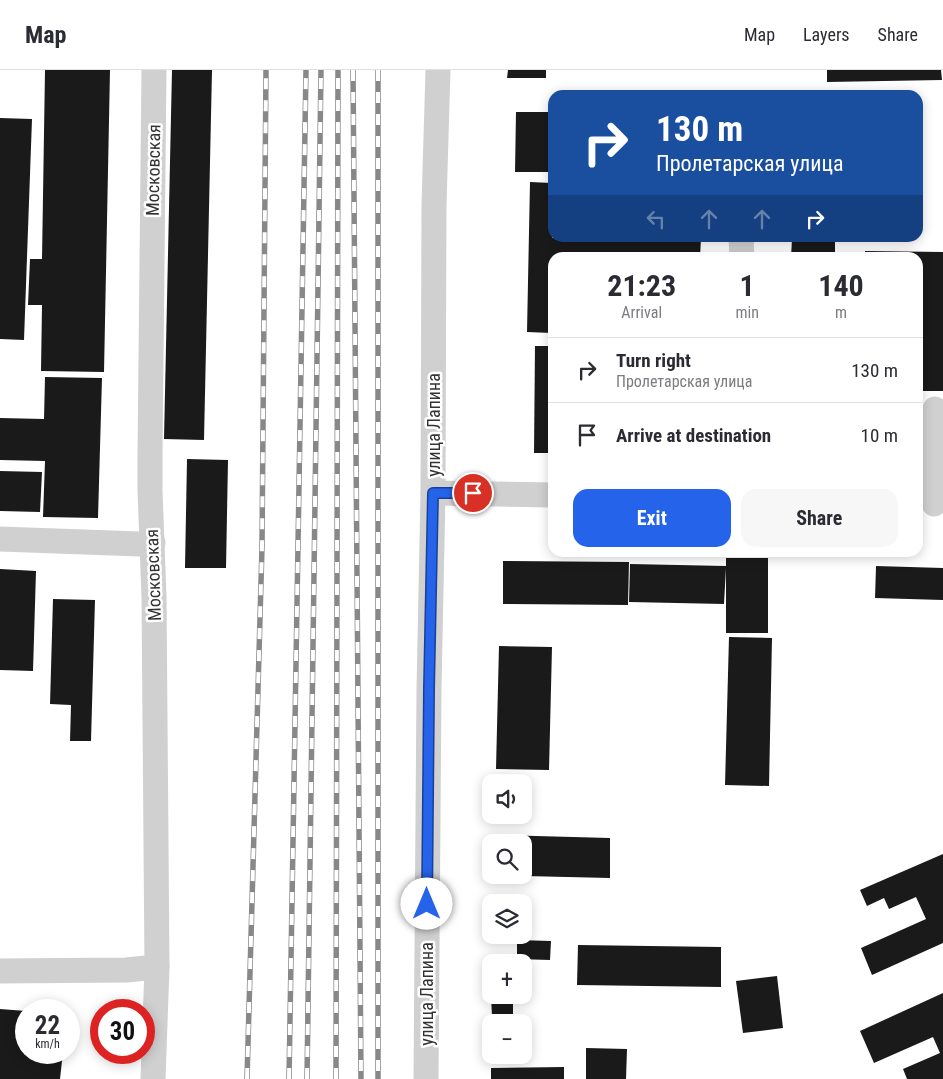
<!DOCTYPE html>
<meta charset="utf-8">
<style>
body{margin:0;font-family:"Roboto Condensed",sans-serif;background:#f7f7f7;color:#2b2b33;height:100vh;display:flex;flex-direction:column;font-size:19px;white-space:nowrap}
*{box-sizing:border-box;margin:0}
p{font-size:16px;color:#7c7c81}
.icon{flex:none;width:28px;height:28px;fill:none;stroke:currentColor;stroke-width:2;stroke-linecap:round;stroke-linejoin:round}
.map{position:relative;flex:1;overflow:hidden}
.details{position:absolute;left:548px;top:182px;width:375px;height:305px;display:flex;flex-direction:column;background:#fff;border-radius:15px;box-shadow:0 2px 12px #0003}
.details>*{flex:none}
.guide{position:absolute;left:548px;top:20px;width:375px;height:152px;border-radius:15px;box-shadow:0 2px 12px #0003;background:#1a4fa0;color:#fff;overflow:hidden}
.fabs{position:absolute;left:482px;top:704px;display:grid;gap:10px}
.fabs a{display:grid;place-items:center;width:50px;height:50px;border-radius:10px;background:#fff;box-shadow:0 2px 12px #0003;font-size:25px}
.speed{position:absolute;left:15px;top:929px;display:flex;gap:10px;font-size:25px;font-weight:700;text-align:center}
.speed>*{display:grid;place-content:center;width:65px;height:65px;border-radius:50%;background:#fff;box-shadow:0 2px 12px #0003;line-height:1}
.speed small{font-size:12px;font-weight:400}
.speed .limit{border:8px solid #d22;background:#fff;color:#111}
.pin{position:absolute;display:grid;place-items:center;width:42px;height:42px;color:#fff;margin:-21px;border:2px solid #fff;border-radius:50%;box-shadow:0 1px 5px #0007}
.me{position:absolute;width:55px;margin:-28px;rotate:0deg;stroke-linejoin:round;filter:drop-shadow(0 0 4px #0008)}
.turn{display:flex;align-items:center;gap:18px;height:105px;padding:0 25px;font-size:22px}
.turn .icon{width:65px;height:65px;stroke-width:2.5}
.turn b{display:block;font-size:35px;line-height:42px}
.lanes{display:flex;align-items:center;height:48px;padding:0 25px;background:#0003;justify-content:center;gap:25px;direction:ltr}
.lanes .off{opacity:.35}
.eta{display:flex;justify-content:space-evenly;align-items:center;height:85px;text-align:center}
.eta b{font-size:30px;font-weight:700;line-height:35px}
.button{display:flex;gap:10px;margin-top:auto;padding:10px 25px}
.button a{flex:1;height:58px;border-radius:15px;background:#2563eb;color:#fff;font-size:20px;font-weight:700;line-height:58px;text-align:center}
.button a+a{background:#f7f7f7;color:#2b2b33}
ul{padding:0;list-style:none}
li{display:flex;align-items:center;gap:15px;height:65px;padding:0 25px;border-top:1px solid #e1e1e2}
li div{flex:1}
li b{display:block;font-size:19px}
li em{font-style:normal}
header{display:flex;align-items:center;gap:30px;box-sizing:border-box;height:70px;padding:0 25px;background:#fff;border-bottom:1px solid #e1e1e2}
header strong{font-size:24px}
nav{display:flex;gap:28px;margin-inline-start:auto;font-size:18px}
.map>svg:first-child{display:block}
.building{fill:#1a1a1a}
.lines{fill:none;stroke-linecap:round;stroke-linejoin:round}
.minor{stroke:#d0d0d0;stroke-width:25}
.rail-casing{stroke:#888;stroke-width:5.5}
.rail{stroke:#fff;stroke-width:4;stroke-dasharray:11;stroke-linecap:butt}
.route-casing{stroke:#184099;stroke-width:12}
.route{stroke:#2563eb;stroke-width:9}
.labels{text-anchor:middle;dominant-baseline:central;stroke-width:5;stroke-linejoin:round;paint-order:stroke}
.street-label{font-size:18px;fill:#333;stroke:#fff}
</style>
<header>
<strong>Map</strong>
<nav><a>Map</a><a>Layers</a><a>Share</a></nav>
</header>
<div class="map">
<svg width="943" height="1009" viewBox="0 0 943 1009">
<rect width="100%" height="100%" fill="#fff"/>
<g class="building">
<polygon points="45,0 110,0 104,302 41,301 42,235 28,235 30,189 42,189"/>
<polygon points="172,0 212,0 204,370 164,369"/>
<polygon points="508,0 546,0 546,8 507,8"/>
<polygon points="827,0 941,0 942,10 827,12"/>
<polygon points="516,42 552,42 552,102 515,102"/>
<polygon points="0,48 32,49 24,270 0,269"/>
<polygon points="530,112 552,113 552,168 701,168 700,188 552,188 552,263 527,262"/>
<polygon points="792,168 835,168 835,188 791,188"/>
<polygon points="865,181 943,182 943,321 918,321 918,188 865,188"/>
<polygon points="535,276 552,276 552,383 534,383"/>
<polygon points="45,307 102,308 98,448 43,447 45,391 0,390 0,348 44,349"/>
<polygon points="187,389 228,390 226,498 185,498"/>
<polygon points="0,401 42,402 40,442 0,441"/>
<polygon points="726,488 768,488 768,563 726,563 726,498 724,534 629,532 630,494 726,496"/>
<polygon points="503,491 629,492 628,535 503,534"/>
<polygon points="876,496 943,498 943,530 875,528"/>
<polygon points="0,499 36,501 33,601 0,600"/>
<polygon points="53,529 95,530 91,671 70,671 71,635 50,634"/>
<polygon points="729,567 772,568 769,716 725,715"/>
<polygon points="499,576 552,577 549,700 496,699"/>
<polygon points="495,765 610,768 610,808 524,806 524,772 495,772"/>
<polygon points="943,784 943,873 872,905 861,878 926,849 916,827 889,839 884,828 867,836 860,820"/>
<polygon points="517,870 551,871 550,890 517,889"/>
<polygon points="578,875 721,877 721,917 577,915"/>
<polygon points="777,906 783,958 743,963 736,911"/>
<polygon points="943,923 943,1009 907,1009 903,999 940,983 933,967 874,993 860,961"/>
<polygon points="491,925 513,925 513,946 492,947"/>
<polygon points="0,939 26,941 26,982 63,982 60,1009 0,1009"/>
<polygon points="586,978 627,979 626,1009 586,1009"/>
<polygon points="564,997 564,1009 491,1009 491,998"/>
</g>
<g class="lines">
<g class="minor">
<polyline points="741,168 742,188"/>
<polyline points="433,423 552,425"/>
<polyline points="934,434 935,339"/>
<polyline points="0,469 140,474 153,473"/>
<polyline points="0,901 126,900 157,897"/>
<polyline points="153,1009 157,897 154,527 150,420 150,385 154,0"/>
<polyline points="426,1009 429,619 433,423 434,135 438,0"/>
</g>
<g class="rail-casing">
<g id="rail">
<polyline points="353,0 361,1009"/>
<polyline points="378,0 378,1009"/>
<polyline points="247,1009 262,477 266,0"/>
<polyline points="289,1009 306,0"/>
<polyline points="307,1009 321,0"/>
<polyline points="336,1009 338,0"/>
</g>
</g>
<use href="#rail" class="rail"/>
</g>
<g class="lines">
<g class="route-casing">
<polyline id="route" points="427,834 429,619 433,423 473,423"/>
</g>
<use href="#route" class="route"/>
</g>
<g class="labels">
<g class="street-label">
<text transform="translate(153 100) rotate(-89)">Московская</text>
<text transform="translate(433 355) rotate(-90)">улица Лапина</text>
<text transform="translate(153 505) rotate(-92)">Московская</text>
<text transform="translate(426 924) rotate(-90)">улица Лапина</text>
</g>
</g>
</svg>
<div class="fabs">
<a><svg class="icon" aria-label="sound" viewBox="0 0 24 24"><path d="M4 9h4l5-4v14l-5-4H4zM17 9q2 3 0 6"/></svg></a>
<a><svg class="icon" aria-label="search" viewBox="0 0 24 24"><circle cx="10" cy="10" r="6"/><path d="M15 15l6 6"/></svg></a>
<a><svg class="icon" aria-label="layers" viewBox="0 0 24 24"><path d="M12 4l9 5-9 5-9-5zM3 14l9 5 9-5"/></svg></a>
<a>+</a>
<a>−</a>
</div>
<div class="speed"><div>22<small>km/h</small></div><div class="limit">30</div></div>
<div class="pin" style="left:473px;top:423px;background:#d93025"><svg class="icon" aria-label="arrive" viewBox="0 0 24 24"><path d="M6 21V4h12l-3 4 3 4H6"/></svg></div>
<svg class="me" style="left:427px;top:834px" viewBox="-20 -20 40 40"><circle r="19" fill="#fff"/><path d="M0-13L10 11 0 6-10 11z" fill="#2563eb"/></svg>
<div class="guide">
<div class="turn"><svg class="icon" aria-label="right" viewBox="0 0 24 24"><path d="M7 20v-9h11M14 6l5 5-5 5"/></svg><div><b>130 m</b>Пролетарская улица</div></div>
<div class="lanes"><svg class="icon off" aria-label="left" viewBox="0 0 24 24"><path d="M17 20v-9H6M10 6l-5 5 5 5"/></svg><svg class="icon off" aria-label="ahead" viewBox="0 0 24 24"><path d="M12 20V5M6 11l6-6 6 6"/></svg><svg class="icon off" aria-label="ahead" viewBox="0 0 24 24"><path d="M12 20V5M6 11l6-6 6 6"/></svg><svg class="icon" aria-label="right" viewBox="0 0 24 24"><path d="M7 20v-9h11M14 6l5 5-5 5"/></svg></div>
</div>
<section class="details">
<div class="eta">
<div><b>21:23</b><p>Arrival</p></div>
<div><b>1</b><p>min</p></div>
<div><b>140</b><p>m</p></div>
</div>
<ul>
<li><svg class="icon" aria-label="right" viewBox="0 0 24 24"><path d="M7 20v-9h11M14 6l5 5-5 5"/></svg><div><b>Turn right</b><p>Пролетарская улица</p></div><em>130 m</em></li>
<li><svg class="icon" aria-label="arrive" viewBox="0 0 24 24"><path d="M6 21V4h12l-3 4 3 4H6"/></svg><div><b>Arrive at destination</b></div><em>10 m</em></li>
</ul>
<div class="button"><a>Exit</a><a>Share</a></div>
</section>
</div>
